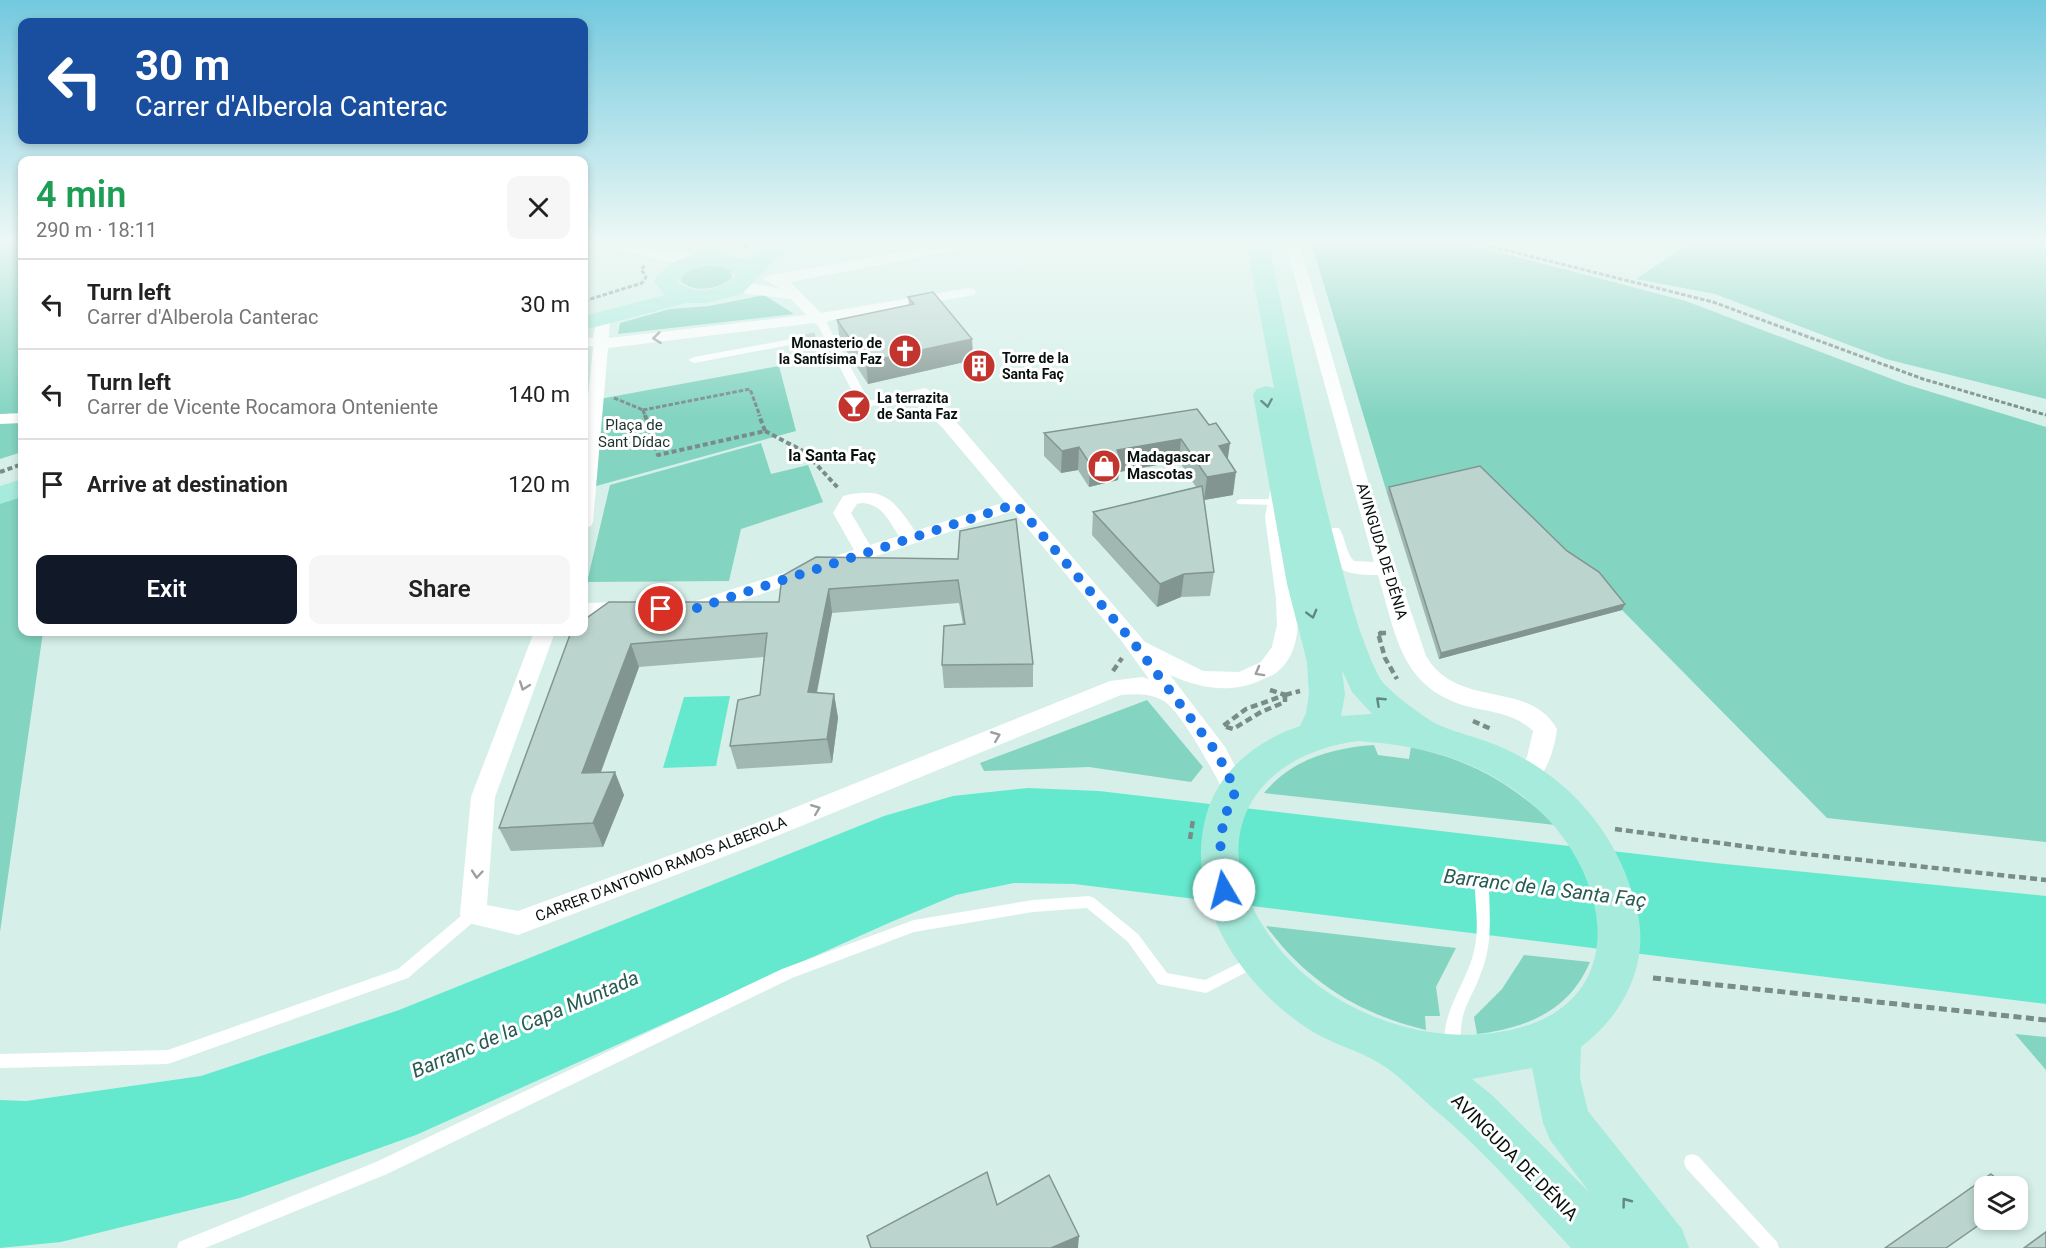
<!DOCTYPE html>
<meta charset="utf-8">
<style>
body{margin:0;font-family:Roboto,sans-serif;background:#f6f6f6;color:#222;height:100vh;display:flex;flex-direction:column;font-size:22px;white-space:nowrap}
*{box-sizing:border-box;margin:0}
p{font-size:20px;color:#767676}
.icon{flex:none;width:33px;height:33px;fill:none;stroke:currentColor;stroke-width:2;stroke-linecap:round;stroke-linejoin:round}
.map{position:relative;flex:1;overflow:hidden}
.side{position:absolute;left:18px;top:156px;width:570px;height:480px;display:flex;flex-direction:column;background:#fff;border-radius:12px;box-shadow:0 3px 9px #0003}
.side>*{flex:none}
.top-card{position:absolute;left:18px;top:18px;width:570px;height:126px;border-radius:12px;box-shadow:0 3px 9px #0003;background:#1a4fa0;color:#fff;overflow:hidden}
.buttons{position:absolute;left:1974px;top:1176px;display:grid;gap:12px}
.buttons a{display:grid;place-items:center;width:54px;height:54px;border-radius:12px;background:#fff;box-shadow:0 3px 9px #0003;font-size:30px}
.pin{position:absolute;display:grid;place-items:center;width:51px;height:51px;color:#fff;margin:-26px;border:3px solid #fff;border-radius:50%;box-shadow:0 2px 6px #0007}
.me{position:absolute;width:66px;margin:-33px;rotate:352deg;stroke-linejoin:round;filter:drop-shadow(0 0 4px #0008)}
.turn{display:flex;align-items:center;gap:21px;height:126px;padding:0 18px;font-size:27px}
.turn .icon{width:78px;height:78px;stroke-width:2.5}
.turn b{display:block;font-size:42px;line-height:51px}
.round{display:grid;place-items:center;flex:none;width:63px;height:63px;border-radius:12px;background:#f6f6f6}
.headline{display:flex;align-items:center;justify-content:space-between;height:102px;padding:0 18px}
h1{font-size:36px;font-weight:600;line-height:45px;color:#1e9e55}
.cta{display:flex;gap:12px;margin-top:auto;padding:12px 18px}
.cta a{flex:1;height:69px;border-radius:12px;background:#111827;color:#fff;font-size:24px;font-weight:600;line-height:69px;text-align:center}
.cta a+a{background:#f6f6f6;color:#222}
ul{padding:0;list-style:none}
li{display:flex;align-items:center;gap:18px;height:90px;padding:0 18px;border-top:2px solid #e0e0e0}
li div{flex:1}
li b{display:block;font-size:22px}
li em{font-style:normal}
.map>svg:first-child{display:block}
.green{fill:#83d4c1}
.water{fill:#65e9ce}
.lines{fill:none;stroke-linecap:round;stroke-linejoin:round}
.pedestrian-tunnel{stroke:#b7cfc8;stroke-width:10;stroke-dasharray:10 5;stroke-linecap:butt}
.path-far3{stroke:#798c87;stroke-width:3;stroke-dasharray:4.5 2;stroke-linecap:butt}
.path-far2{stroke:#798c87;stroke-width:4;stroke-dasharray:5 3;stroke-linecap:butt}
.path-far1{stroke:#798c87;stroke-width:4.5;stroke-dasharray:7 4;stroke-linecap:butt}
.path{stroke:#798c87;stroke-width:5;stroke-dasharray:8 4.5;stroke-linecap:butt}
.service{fill:#fff;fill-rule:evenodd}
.pedestrian{fill:#fff;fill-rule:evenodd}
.minor{fill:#fff;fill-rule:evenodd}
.tertiary{fill:#fff;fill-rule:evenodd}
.primary{fill:#a7ebdc;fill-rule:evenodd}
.wall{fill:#a1b7b1}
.shaded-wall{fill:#839590}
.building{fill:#bbd5ce;stroke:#839590;stroke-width:1.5}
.oneway{stroke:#9ca09f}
.oneway2{stroke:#5f8980}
.route{stroke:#1a73e8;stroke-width:10;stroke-dasharray:0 18}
.labels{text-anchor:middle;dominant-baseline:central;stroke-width:6;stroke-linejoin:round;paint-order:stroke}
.far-poi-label{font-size:14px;font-weight:bold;fill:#08120f;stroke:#fff;text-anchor:start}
.park-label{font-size:15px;fill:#1c322d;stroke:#fff}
.poi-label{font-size:15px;font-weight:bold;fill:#08120f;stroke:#fff;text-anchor:start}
.street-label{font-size:15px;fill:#08120f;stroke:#fff}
.neighbourhood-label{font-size:16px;font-weight:bold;fill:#08120f;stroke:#fff}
.near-street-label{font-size:18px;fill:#08120f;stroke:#fff}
.near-water-label{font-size:20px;font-style:italic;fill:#265c51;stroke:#fff}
</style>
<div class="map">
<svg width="2046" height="1248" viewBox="0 0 2046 1248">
<rect width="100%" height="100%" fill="#d6f0e9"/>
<g class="green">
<polygon points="0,242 22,242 22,452 0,459"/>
<polygon points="1311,242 1460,242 1686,301 1905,384 2046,427 2046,842 1827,818 1622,610 1596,578 1478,472 1387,493"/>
<polygon points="1692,242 2046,242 2046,399 1886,359 1715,294 1636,279"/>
<path d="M704 266H720L731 270 732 278C720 289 694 294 681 281V277L689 270Z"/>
<polygon points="764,295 794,314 618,334 620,323 670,309 709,306"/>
<polygon points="779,366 796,431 589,488 594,400"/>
<polygon points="761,443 771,474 808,465 823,502 741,529 729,581 587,582 610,485"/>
<polygon points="22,496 22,632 43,632 0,932 0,502"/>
<polygon points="1147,700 1203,767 1191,782 1089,767 984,771 980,763"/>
<path d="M1374 745 1378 755 1409 759 1411 747C1472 761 1510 782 1555 825L1264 793C1292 759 1332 748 1374 745Z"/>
<path d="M1266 926 1456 948 1436 987 1440 1016H1425L1426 1030C1359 1014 1307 982 1266 926Z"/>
<path d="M1524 955 1590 962C1569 1011 1527 1028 1477 1034L1474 1017 1502 989Z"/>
<polygon points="2015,1034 2046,1037 2046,1070"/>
</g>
<g class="water">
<polygon points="730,696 716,766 663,768 684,697"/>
<polygon points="1028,788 1099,791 1715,863 2046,896 2046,1004 1074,884 1014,883 956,895 891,922 416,1135 240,1198 61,1242 0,1248 0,1100 26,1101 201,1076 399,1010 884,816 953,796"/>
</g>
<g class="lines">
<polyline class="pedestrian-tunnel" points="791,342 818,337"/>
<g class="path-far3">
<polyline points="738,242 750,248"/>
<polyline points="1473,242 1713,302 1923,379 2046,415"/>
<polyline points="584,301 642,283 646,277 641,269 645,266"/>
<polyline points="614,398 643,410"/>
<polyline points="643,410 645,416"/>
<polyline points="643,410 750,389 760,416"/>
</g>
<g class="path-far2">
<polyline points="645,415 658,455 765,431 759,415"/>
<polyline points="765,431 805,452 839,489"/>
<polyline points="0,472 22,464"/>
<polyline points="1378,634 1386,633"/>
</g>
<g class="path-far1">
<polyline points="1386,633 1378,633 1385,658 1397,679"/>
<polyline points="1113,671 1122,658"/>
<polyline points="1270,690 1285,695"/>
<polygon points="1285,695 1285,702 1261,712 1233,729 1223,726 1246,709"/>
<polyline points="1285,695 1300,691"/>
<polyline points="1473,721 1491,729"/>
<polyline points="1615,829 1787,852 2046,880"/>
<polyline points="1190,839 1193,820"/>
</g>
<polyline class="path" points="1653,978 2046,1020"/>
<g class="service">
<polygon points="1241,499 1274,499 1279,502 1274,505 1238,504 1236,502 1238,500"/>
<path d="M1482 884 1487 886 1489 890C1490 919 1492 946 1481 973 1476 988 1467 1001 1463 1016 1459 1028 1463 1043 1458 1053L1453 1055 1448 1053C1434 1021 1468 982 1474 951 1479 931 1476 910 1475 890L1477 886Z"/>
<polygon points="1089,896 1094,898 1138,934 1167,973 1205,980 1255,955 1260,957 1262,961 1260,965 1206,993 1163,985 1158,984 1128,942 1087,908 1033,912 914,932 792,978 387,1174 205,1248 177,1248 179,1242 376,1162 782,969 914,920 1033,900"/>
<polygon points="473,908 478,910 480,914 478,918 408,978 168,1064 0,1068 0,1054 168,1050 398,969 468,910"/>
<polygon points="1692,1154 1698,1156 1777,1242 1779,1248 1760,1248 1686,1168 1684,1162 1686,1156"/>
</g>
<g class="pedestrian">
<polygon points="821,319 826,322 869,401 925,388 929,390 944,416 942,419 934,419 921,396 861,408 816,322"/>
<polygon points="791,339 797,342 795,344 694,363 688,360 694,357"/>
</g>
<g class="minor">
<path d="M956 242H985L978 246 790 282 821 313 969 288 974 289 976 292 974 295 828 321 826 325 821 327 814 323 608 348 593 522 591 526 584 528V435L593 347 584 345V337L593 338 598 315 603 314 610 318 609 338 806 315 791 299 735 292 728 288C739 278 769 286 783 290L763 279 770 275Z"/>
<path d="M1285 242H1299L1374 502 1426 656C1457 710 1529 679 1557 729 1554 751 1544 792 1515 783L1511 776 1527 757 1533 731C1514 713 1494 713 1470 707 1400 689 1396 634 1378 575 1339 575 1332 569 1322 532L1325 528H1339C1346 538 1345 552 1354 561L1374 562Z"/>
<path d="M938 411 953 418 1145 642 1203 671 1239 672 1261 662 1272 647 1277 625 1276 599 1265 517 1270 491H1284L1286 495C1285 503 1284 510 1284 518 1286 563 1319 639 1276 673 1272 676 1265 678 1259 681 1230 694 1199 688 1170 675L1225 747 1248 791 1245 798 1236 801 1227 798C1217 778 1180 708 1162 700 1149 693 1135 694 1121 695L757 844 518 935 464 922 460 914 471 797 534 632H555L495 797 487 905 518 911 739 830 1110 681 1142 677 1149 679 1120 639 1013 511 704 613H681L678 608 681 603 696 601 854 550 833 513 843 496C884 486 893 499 915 531L1005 502 941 426 930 416 932 412ZM862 503C882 504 889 521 899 536L870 545 851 513 857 504Z"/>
<polygon points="22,413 22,423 0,424 0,414"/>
<polygon points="627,602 634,604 637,609 634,614 584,617 584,603"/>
</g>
<path class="tertiary" d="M600 242H628L658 250 702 255 710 260C699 274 621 250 602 245Z"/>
<g class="primary">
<path d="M774 242H800L766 268 742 294 707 303H687L584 330V316L665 295 654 282C674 251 714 246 747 261ZM704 266 724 267 736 275C723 292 692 296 677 281L688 271Z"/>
<path d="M1246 242H1268C1290 342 1309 443 1335 542 1347 587 1358 635 1379 677 1385 689 1427 720 1439 725 1459 734 1482 738 1503 748 1575 780 1625 843 1639 920 1647 970 1620 1018 1581 1047L1580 1078 1588 1111 1682 1229 1689 1248H1571C1529 1203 1488 1155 1441 1115 1421 1099 1401 1076 1379 1063 1358 1050 1332 1044 1310 1030 1241 986 1183 900 1206 816 1218 771 1257 740 1300 726L1306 713 1309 694 1307 662 1287 584 1253 394 1257 389 1266 386 1274 388ZM1342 670 1352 692 1372 714 1341 716 1345 694ZM1358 741C1416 745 1469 757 1517 792 1614 861 1643 1014 1493 1033 1407 1044 1312 1002 1265 929 1204 836 1254 755 1358 741ZM1532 1068 1543 1123 1550 1140 1590 1193 1493 1096 1472 1079Z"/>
<polygon points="22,479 22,497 0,504 0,486"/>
</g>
</g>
<g class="wall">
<polygon points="908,297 972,339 973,360 868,384 840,341 837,320 909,305"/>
<polygon points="1197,409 1227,459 1233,495 1204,500 1214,572 1210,596 1181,597 1157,607 1092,535 1093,512 1196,487 1179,461 1119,472 1118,480 1089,487 1078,470 1061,473 1044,456 1044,433"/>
<polygon points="1389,487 1567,551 1625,604 1622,610 1439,659 1387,493"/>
<polygon points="958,559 1033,664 1033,687 944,688 942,665 963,624 959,603 832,613 817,693 834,694 838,718 832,763 737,769 730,746 760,695 764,657 639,667 601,772 624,795 603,847 511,851 499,828 571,632 779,602 782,576"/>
<polygon points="2046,1231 2046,1248 2023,1248"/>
</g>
<g class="shaded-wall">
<polygon points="972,339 973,360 868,384 866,362"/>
<polygon points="1181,439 1179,461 1119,472 1118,480 1089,487 1090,464 1117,450"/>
<polygon points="1230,443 1227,465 1219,446"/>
<polygon points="1079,447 1078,470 1061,473 1062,451"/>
<polygon points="1236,472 1233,495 1204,500 1207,477"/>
<polygon points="1184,574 1181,597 1157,607 1160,584"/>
<polygon points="829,589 832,613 812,716 808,692"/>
<polygon points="1625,604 1622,610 1439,659 1441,653"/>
<polygon points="631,644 639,667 592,796 582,773"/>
<polygon points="834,694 838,718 832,763 827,739"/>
<polygon points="615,772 624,795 603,847 593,823"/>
<polygon points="1079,1236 1078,1248 1051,1248"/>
</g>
<g class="building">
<polygon points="933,292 972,339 866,362 837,320 914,304 908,297"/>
<polygon points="1197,409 1209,425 1216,423 1230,443 1219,446 1236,472 1207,477 1181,439 1117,450 1120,458 1090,464 1079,447 1062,451 1044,433"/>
<polygon points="1480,466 1567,551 1599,572 1625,604 1441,653 1389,487"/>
<polygon points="1202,486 1214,572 1184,574 1160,584 1093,512"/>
<polygon points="1016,519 1033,664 942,665 944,626 965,624 958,580 829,589 808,692 834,694 827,739 730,746 738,700 760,695 767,633 631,644 582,773 615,772 593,823 499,828 571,632 584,632 584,620 609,602 779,602 782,576 816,557 958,559 960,531"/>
<polygon points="987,1172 997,1205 1049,1175 1079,1236 1051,1248 871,1248 867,1236"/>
<polygon points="1991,1174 2005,1186 1984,1186 1984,1220 1986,1220 1946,1248 1885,1248"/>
<polygon points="2046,1232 2046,1248 2024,1248"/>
</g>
<defs><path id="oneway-chevron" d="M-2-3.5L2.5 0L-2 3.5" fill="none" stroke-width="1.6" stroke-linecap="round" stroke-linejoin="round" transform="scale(1.5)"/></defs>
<g class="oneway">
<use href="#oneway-chevron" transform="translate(657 338) rotate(173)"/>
<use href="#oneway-chevron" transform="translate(1259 672) rotate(151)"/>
<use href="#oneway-chevron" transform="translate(524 686) rotate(110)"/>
<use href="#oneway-chevron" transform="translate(996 736) rotate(-22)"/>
<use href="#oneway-chevron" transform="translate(816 809) rotate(-22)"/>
<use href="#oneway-chevron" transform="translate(477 874) rotate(95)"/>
</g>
<g class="oneway2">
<use href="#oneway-chevron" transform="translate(1267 403) rotate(80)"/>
<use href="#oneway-chevron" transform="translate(1312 614) rotate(75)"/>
<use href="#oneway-chevron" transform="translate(1380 701) rotate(-137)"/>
<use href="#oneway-chevron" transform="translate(1626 1202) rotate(-127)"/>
</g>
<linearGradient id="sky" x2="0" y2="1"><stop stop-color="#73c9de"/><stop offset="0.58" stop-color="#edf8f5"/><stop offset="1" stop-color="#edf8f5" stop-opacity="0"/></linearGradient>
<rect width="2046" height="417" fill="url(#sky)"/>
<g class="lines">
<path class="route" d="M661 609 697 608 1016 504 1133 642 1217 753 1236 791C1218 823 1218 854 1224 890"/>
</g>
<defs>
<g id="church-disc" transform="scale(1.725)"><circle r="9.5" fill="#c2342d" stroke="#fff"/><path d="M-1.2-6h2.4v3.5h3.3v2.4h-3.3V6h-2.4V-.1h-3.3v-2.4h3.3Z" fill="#fff"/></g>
<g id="building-disc" transform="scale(1.725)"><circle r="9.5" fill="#c2342d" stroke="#fff"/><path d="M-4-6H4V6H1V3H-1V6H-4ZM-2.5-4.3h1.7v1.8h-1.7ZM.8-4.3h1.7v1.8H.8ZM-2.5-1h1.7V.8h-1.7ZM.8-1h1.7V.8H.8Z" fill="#fff"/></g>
<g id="bar-disc" transform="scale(1.725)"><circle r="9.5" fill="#c2342d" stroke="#fff"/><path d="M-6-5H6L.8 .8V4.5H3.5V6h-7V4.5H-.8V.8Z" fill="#fff"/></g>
<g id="shop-disc" transform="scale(1.725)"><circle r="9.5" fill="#c2342d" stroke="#fff"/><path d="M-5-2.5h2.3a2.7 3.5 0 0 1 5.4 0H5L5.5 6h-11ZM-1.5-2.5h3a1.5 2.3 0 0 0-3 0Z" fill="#fff"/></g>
</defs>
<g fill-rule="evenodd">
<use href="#church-disc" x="905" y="351"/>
<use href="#building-disc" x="979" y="366"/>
<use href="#bar-disc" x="854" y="406"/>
<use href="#shop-disc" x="1104" y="466"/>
</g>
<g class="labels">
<g class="far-poi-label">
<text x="882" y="343" text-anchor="end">Monasterio de<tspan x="882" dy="16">la Santísima Faz</tspan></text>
<text x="1002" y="358">Torre de la<tspan x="1002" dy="16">Santa Faç</tspan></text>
<text x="877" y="398">La terrazita<tspan x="877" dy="16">de Santa Faz</tspan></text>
</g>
<g class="park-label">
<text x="634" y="425">Plaça de<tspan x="634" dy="17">Sant Dídac</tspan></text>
</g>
<g class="poi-label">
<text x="1127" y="457">Madagascar<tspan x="1127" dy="17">Mascotas</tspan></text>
</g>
<g class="street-label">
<text transform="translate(1382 551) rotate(73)">AVINGUDA DE DÉNIA</text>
<text transform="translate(661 869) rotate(-21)">CARRER D'ANTONIO RAMOS ALBEROLA</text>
</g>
<g class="neighbourhood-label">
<text x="832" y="455">la Santa Faç</text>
</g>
<g class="near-street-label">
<text transform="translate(1515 1157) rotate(45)">AVINGUDA DE DÉNIA</text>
</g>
<g class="near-water-label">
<text transform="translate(1545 888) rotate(7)">Barranc de la Santa Faç</text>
<text transform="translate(525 1024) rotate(-23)">Barranc de la Capa Muntada</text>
</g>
</g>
</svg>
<div class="buttons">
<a><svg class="icon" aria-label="layers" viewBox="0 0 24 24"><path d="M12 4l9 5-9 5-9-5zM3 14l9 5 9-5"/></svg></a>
</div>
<div class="pin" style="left:661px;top:609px;background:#d93025"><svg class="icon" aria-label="arrive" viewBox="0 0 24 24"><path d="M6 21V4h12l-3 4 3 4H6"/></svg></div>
<svg class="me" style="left:1224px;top:890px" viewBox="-20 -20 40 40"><circle r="19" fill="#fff"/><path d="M0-13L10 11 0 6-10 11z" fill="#1a73e8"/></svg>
<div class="top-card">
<div class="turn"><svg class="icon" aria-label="left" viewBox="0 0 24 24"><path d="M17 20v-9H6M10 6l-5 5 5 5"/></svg><div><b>30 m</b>Carrer d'Alberola Canterac</div></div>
</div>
<section class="side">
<div class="headline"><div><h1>4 min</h1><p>290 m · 18:11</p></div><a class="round"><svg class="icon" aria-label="close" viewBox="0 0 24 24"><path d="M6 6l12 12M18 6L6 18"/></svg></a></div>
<ul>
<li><svg class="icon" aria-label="left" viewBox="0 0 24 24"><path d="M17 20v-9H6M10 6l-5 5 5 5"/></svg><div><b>Turn left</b><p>Carrer d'Alberola Canterac</p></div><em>30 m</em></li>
<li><svg class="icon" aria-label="left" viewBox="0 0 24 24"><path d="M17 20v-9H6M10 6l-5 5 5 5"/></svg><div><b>Turn left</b><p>Carrer de Vicente Rocamora Onteniente</p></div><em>140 m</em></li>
<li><svg class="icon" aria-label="arrive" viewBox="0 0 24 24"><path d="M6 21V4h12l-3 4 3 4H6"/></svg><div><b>Arrive at destination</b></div><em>120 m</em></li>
</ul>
<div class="cta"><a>Exit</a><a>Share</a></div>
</section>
</div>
